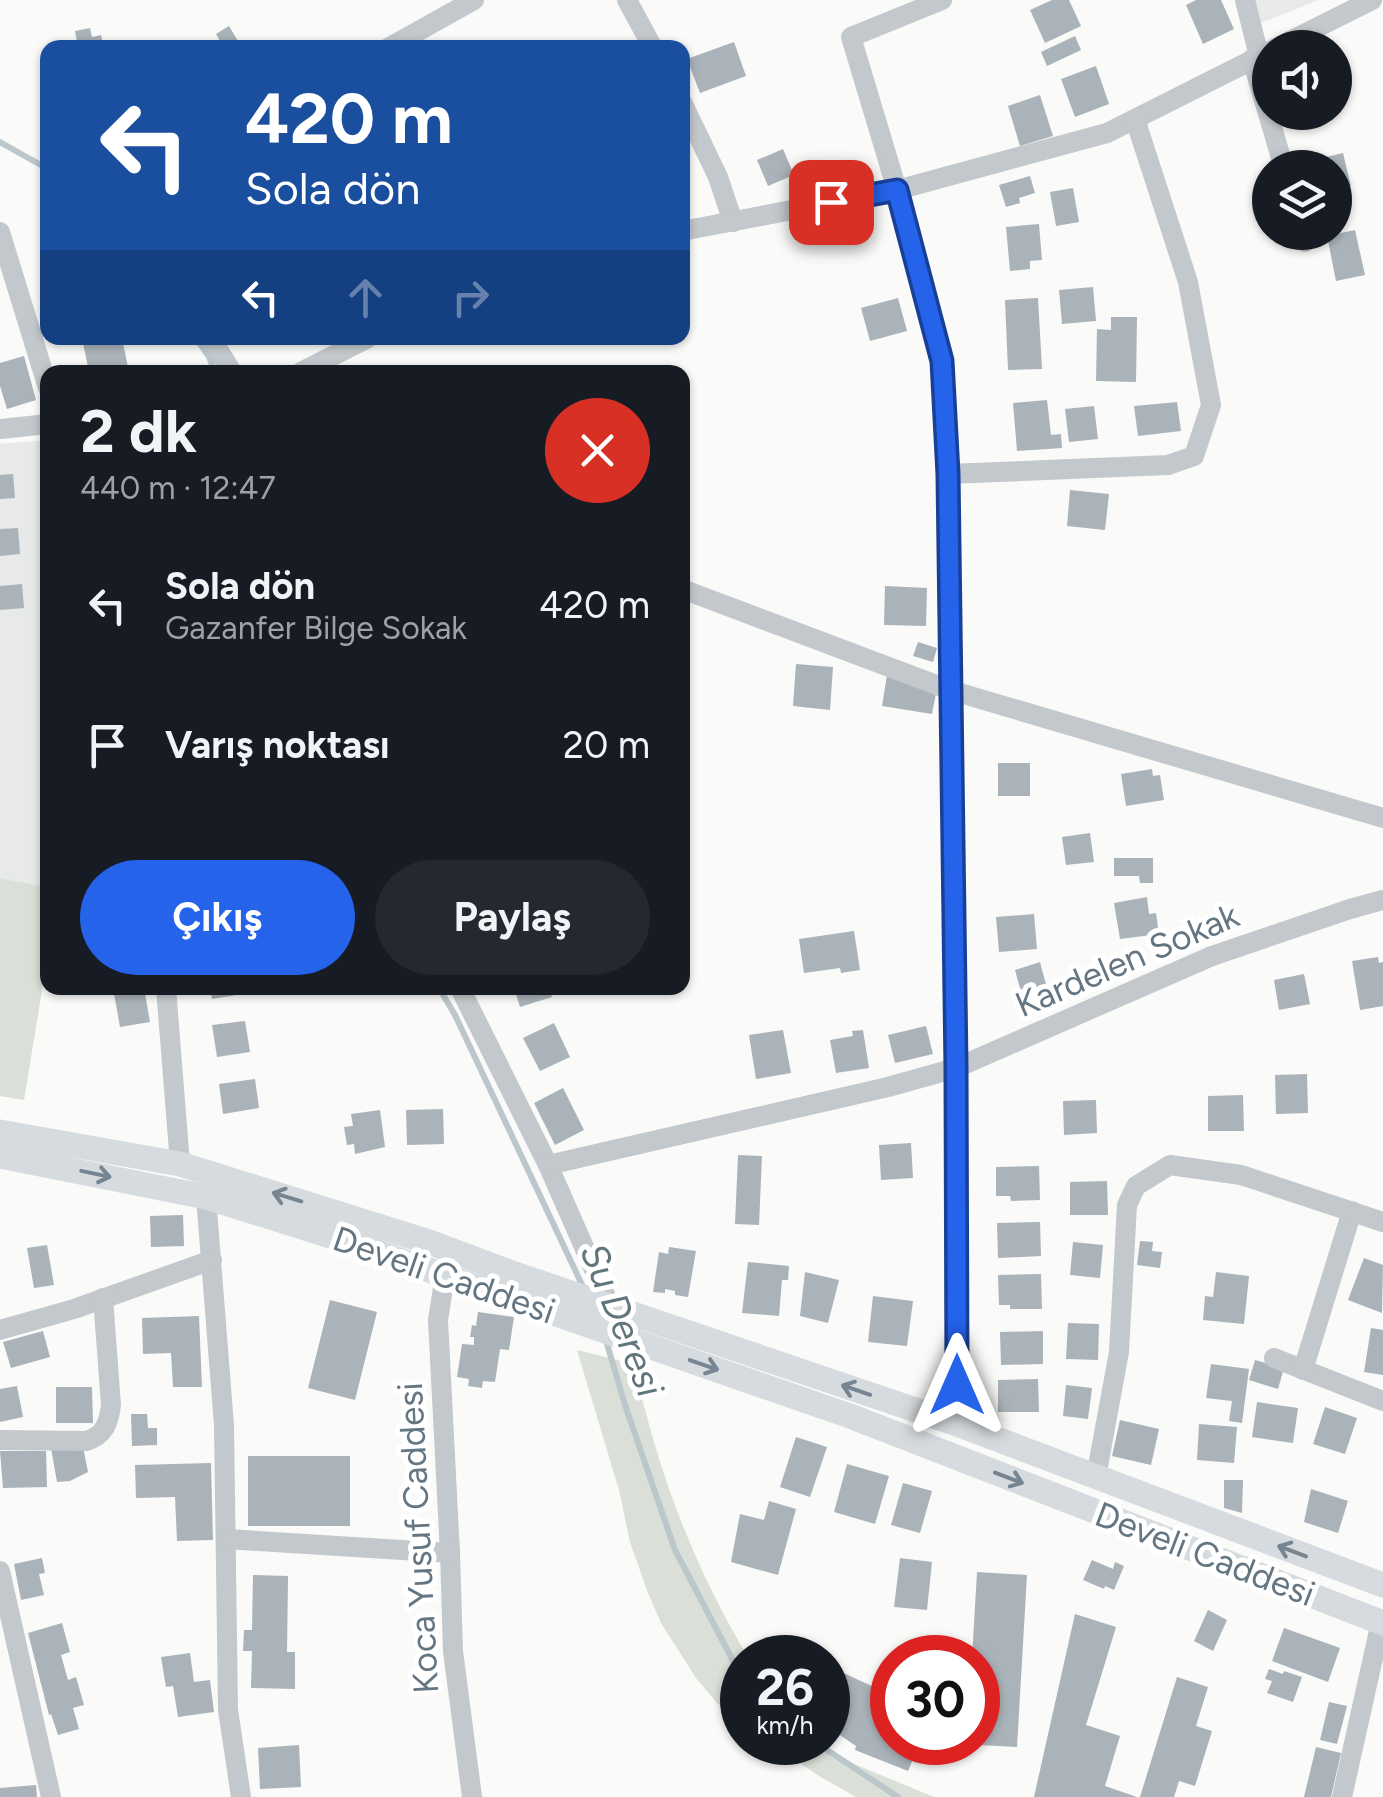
<!DOCTYPE html>
<html lang="tr">
<meta charset="utf-8">
<style>
body{margin:0;font-family:Figtree,sans-serif;background:#242831;color:#f1f3f6;height:100vh;display:flex;flex-direction:column;font-size:38px;white-space:nowrap}
*{box-sizing:border-box;margin:0}
p{font-size:32px;color:#9ea1a6}
.icon{flex:none;width:55px;height:55px;fill:none;stroke:currentColor;stroke-width:2;stroke-linecap:round;stroke-linejoin:round}
.map{position:relative;flex:1;overflow:hidden}
.details{position:absolute;left:40px;top:365px;width:650px;height:630px;display:flex;flex-direction:column;background:#171b24;border-radius:20px;box-shadow:0 2px 8px #0004}
.details>*{flex:none}
.top-card{position:absolute;left:40px;top:40px;width:650px;height:305px;border-radius:20px;box-shadow:0 2px 8px #0004;background:#1a4fa0;color:#fff;overflow:hidden}
.fabs{position:absolute;left:1252px;top:30px;display:grid;gap:20px}
.fabs a{display:grid;place-items:center;width:100px;height:100px;border-radius:50%;background:#171b24;box-shadow:0 2px 8px #0004;font-size:50px}
.speed{position:absolute;left:720px;top:1635px;display:flex;gap:20px;font-size:50px;font-weight:700;text-align:center}
.speed>*{display:grid;place-content:center;width:130px;height:130px;border-radius:50%;background:#171b24;box-shadow:0 2px 8px #0004;line-height:1}
.speed small{font-size:25px;font-weight:400}
.speed .limit{border:15px solid #d22;background:#fff;color:#111}
.pin{position:absolute;display:grid;place-items:center;width:85px;height:85px;color:#fff;margin:-42px;border-radius:20px;box-shadow:0 5px 15px #0006}
.me{position:absolute;width:110px;margin:-55px;rotate:0deg;stroke-linejoin:round;filter:drop-shadow(0 0 8px #0008)}
.turn{display:flex;align-items:center;gap:35px;height:210px;padding:0 40px;font-size:45px}
.turn .icon{width:130px;height:130px;stroke-width:2.5}
.turn b{display:block;font-size:70px;line-height:85px}
.lanes{display:flex;align-items:center;height:95px;padding:0 40px;background:#0003;justify-content:center;gap:50px;direction:ltr}
.lanes .off{opacity:.35}
.round{display:grid;place-items:center;flex:none;width:105px;height:105px;border-radius:52px;background:#242831}
.head{display:flex;align-items:center;justify-content:space-between;height:170px;padding:0 40px}
h1{font-size:60px;font-weight:700;line-height:75px}
.primary-button{display:flex;gap:20px;margin-top:auto;padding:20px 40px}
.primary-button a{flex:1;height:115px;border-radius:60px;background:#2563eb;color:#fff;font-size:40px;font-weight:700;line-height:115px;text-align:center}
.primary-button a+a{background:#242831;color:#f1f3f6}
ul{padding:0;list-style:none}
li{display:flex;align-items:center;gap:30px;height:140px;padding:0 40px}
li div{flex:1}
li b{display:block;font-size:38px}
li em{font-style:normal}
.map>svg:first-child{display:block}
.built{fill:#e8e9e9}
.green{fill:#dadfd7}
.lines{fill:none;stroke-linecap:round;stroke-linejoin:round}
.stream{stroke:#bbc7cb;stroke-width:6}
.building{fill:#aab3b9}
.minor{stroke:#c3c8cc;stroke-width:20}
.major{stroke:#d6dbdf;stroke-width:25}
.oneway{stroke:#768591}
.route-casing{stroke:#184099;stroke-width:25}
.route{stroke:#2563eb;stroke-width:18}
.labels{text-anchor:middle;dominant-baseline:central;stroke-width:10;stroke-linejoin:round;paint-order:stroke}
.street-label{font-size:35px;fill:#657683;stroke:#fff}
.water-label{font-size:38px;font-style:italic;fill:#60757c;stroke:#fff}
</style>
<div class="map">
<svg width="1383" height="1797" viewBox="0 0 1383 1797">
<rect width="100%" height="100%" fill="#fafaf8"/>
<g class="built">
<polygon points="1254,0 1319,0 1259,24"/>
<polygon points="47,440 47,887 0,878 0,444"/>
</g>
<g class="green">
<polygon points="0,878 47,887 47,960 24,1100 0,1096"/>
<path d="M577 1350 634 1364C657 1469 693 1566 748 1657L742 1658V1722L717 1703 696 1678 661 1623 648 1593 630 1542 619 1490Z"/>
<polygon points="770,1743 816,1743 842,1759 934,1797 856,1797 819,1776"/>
</g>
<g class="lines">
<g class="stream">
<polyline points="0,142 48,169"/>
<polyline points="196,338 209,357 215,372"/>
<polyline points="439,988 455,1015 584,1289"/>
<polyline points="605,1337 625,1405 675,1550 742,1678"/>
<polyline points="815,1742 898,1797"/>
</g>
</g>
<g class="building">
<polygon points="1052,0 1069,0 1081,26 1045,43 1030,10"/>
<polygon points="1196,0 1221,0 1234,29 1203,44 1186,5"/>
<polygon points="229,26 238,41 224,48 216,34"/>
<polygon points="90,28 92,37 101,35 104,48 78,48 75,31"/>
<polygon points="1075,36 1081,50 1047,66 1041,52"/>
<polygon points="734,42 746,76 700,93 687,59"/>
<polygon points="1096,66 1109,104 1075,117 1061,79"/>
<polygon points="1040,95 1053,136 1020,146 1008,106"/>
<polygon points="783,149 794,175 768,186 757,160"/>
<polygon points="1343,153 1351,186 1335,190 1335,168 1312,168 1310,161"/>
<polygon points="1030,176 1035,193 1019,198 1020,203 1006,207 999,185"/>
<polygon points="1073,188 1079,222 1056,226 1050,192"/>
<polygon points="1039,224 1042,260 1030,261 1030,269 1010,271 1006,227"/>
<polygon points="1355,230 1365,275 1336,281 1327,236"/>
<polygon points="1093,287 1096,321 1062,324 1059,290"/>
<polygon points="898,298 907,331 870,341 861,308"/>
<polygon points="1038,298 1042,369 1008,370 1005,300"/>
<polygon points="1111,317 1137,317 1136,382 1096,381 1097,329 1111,330"/>
<polygon points="82,338 122,338 129,372 89,372"/>
<polygon points="24,356 36,400 7,409 0,386 0,363"/>
<polygon points="1047,400 1051,435 1061,434 1062,448 1017,451 1013,403"/>
<polygon points="1177,402 1181,431 1138,436 1134,406"/>
<polygon points="1094,406 1098,439 1069,442 1065,409"/>
<polygon points="13,474 15,498 0,499 0,475"/>
<polygon points="1070,490 1109,494 1105,530 1067,526"/>
<polygon points="18,528 20,554 0,556 0,529"/>
<polygon points="22,584 24,608 0,610 0,586"/>
<polygon points="885,586 927,588 926,626 884,625"/>
<polygon points="918,642 937,648 933,662 913,656"/>
<polygon points="796,664 833,667 830,710 793,706"/>
<polygon points="887,675 936,693 932,714 882,706"/>
<rect x="998" y="763" width="32" height="33"/>
<polygon points="1152,769 1153,776 1160,775 1164,800 1126,806 1121,774"/>
<polygon points="1090,833 1094,862 1066,865 1062,837"/>
<polygon points="1114,858 1153,858 1153,883 1140,883 1139,876 1114,876"/>
<polygon points="1147,897 1149,914 1156,913 1159,934 1120,939 1114,903"/>
<polygon points="1034,914 1037,949 999,952 996,917"/>
<polygon points="854,931 860,970 841,973 840,968 804,973 799,939"/>
<polygon points="1378,957 1379,963 1383,962 1383,1006 1360,1010 1352,961"/>
<polygon points="1040,962 1048,992 1023,999 1015,970"/>
<polygon points="1304,974 1310,1004 1279,1010 1274,980"/>
<polygon points="113,988 144,988 150,1022 120,1027"/>
<polygon points="210,988 241,988 242,994 212,999"/>
<polygon points="514,988 549,988 552,997 520,1007"/>
<polygon points="245,1021 250,1052 217,1057 212,1025"/>
<polygon points="554,1023 570,1057 540,1071 523,1038"/>
<polygon points="926,1026 933,1054 895,1063 888,1035"/>
<polygon points="783,1030 791,1073 756,1079 749,1035"/>
<polygon points="863,1030 869,1068 836,1073 830,1040 853,1036 852,1031"/>
<polygon points="1307,1074 1308,1113 1276,1114 1275,1075"/>
<polygon points="255,1079 259,1108 223,1114 219,1084"/>
<polygon points="563,1088 584,1130 555,1145 534,1103"/>
<polygon points="1243,1095 1244,1131 1208,1131 1208,1096"/>
<polygon points="1096,1100 1097,1133 1064,1135 1063,1101"/>
<polygon points="443,1109 444,1144 407,1145 406,1110"/>
<polygon points="380,1110 385,1147 355,1154 354,1144 347,1145 344,1127 353,1126 351,1114"/>
<polygon points="911,1143 913,1178 881,1180 879,1145"/>
<polygon points="738,1155 762,1156 759,1225 735,1224"/>
<polygon points="1039,1166 1040,1200 1011,1201 1010,1196 996,1196 996,1167"/>
<polygon points="1107,1181 1108,1215 1070,1215 1070,1182"/>
<polygon points="183,1215 184,1246 151,1247 150,1216"/>
<polygon points="1040,1222 1041,1256 998,1258 997,1223"/>
<polygon points="1140,1241 1153,1242 1152,1251 1162,1252 1160,1268 1137,1265"/>
<polygon points="1073,1242 1103,1245 1100,1278 1070,1275"/>
<polygon points="47,1245 54,1285 34,1288 27,1248"/>
<polygon points="669,1247 696,1251 688,1297 675,1295 675,1291 665,1289 665,1293 653,1292 659,1252 668,1254"/>
<polygon points="1364,1258 1383,1265 1382,1313 1348,1300"/>
<polygon points="748,1262 789,1266 788,1280 782,1280 779,1316 742,1313"/>
<polygon points="805,1272 839,1280 828,1323 800,1316"/>
<polygon points="1216,1272 1249,1276 1244,1324 1203,1320 1205,1296 1213,1297"/>
<polygon points="1041,1274 1042,1309 1010,1309 1010,1305 999,1305 998,1275"/>
<polygon points="873,1296 913,1301 907,1346 868,1342"/>
<polygon points="330,1300 377,1312 355,1400 308,1388"/>
<polygon points="478,1312 514,1317 509,1350 500,1349 495,1382 483,1381 482,1388 468,1386 469,1379 457,1377 462,1344 474,1345 474,1337 470,1337 472,1325 476,1326"/>
<polygon points="199,1316 202,1387 173,1387 171,1353 143,1354 142,1318"/>
<polygon points="1068,1323 1099,1324 1098,1360 1066,1359"/>
<polygon points="1371,1328 1383,1330 1383,1375 1364,1372"/>
<polygon points="43,1331 50,1357 11,1368 3,1342"/>
<polygon points="1043,1331 1043,1364 1001,1365 1000,1332"/>
<polygon points="1255,1360 1284,1368 1278,1389 1249,1380"/>
<polygon points="1211,1364 1249,1369 1242,1423 1229,1421 1232,1401 1206,1398"/>
<polygon points="1038,1379 1039,1412 998,1412 998,1380"/>
<polygon points="1066,1385 1092,1388 1088,1419 1063,1416"/>
<polygon points="17,1386 23,1417 0,1422 0,1389"/>
<polygon points="56,1387 92,1387 93,1423 56,1423"/>
<polygon points="1257,1402 1298,1408 1293,1443 1252,1437"/>
<polygon points="1325,1407 1357,1418 1345,1454 1313,1444"/>
<polygon points="131,1414 147,1414 148,1428 157,1428 157,1445 132,1446"/>
<polygon points="1120,1420 1159,1429 1151,1465 1112,1456"/>
<polygon points="1199,1424 1237,1427 1234,1463 1197,1460"/>
<polygon points="796,1437 827,1447 810,1497 780,1487"/>
<polygon points="83,1447 88,1472 70,1481 57,1482 51,1448"/>
<polygon points="0,1451 46,1451 47,1487 3,1488"/>
<rect x="248" y="1456" width="102" height="70"/>
<polygon points="211,1463 213,1540 177,1541 175,1497 136,1498 135,1465"/>
<polygon points="847,1464 889,1476 875,1524 834,1512"/>
<polygon points="1224,1480 1243,1480 1242,1513 1224,1508"/>
<polygon points="903,1483 932,1491 920,1533 891,1525"/>
<polygon points="1311,1489 1348,1501 1338,1533 1304,1522"/>
<polygon points="769,1501 796,1509 778,1575 731,1562 740,1514 764,1520"/>
<polygon points="42,1558 45,1573 39,1574 44,1595 21,1600 14,1564"/>
<polygon points="900,1558 932,1562 927,1610 894,1607"/>
<polygon points="1092,1560 1113,1569 1115,1562 1124,1566 1114,1590 1105,1586 1104,1589 1083,1580"/>
<polygon points="977,1572 1027,1575 1017,1747 978,1745 978,1658 972,1658"/>
<polygon points="253,1575 288,1576 287,1652 295,1652 295,1689 251,1688 252,1651 243,1651 244,1630 252,1630"/>
<polygon points="1208,1610 1227,1620 1213,1651 1194,1641"/>
<polygon points="1075,1614 1116,1627 1086,1725 1120,1736 1105,1786 1137,1797 1034,1797"/>
<polygon points="62,1623 70,1652 61,1655 68,1680 76,1677 84,1705 73,1708 79,1729 58,1735 51,1714 49,1715 28,1633"/>
<polygon points="1284,1628 1340,1648 1328,1682 1272,1661"/>
<polygon points="190,1653 194,1682 210,1680 214,1712 178,1717 173,1686 166,1687 161,1657"/>
<polygon points="833,1668 878,1689 892,1693 892,1742 920,1742 908,1771 855,1750 856,1746 828,1727 828,1677"/>
<polygon points="1269,1669 1283,1674 1284,1671 1302,1677 1293,1702 1267,1693 1272,1681 1265,1679"/>
<polygon points="1177,1677 1208,1687 1196,1726 1212,1731 1195,1786 1179,1781 1174,1797 1140,1797"/>
<polygon points="1329,1702 1347,1706 1337,1744 1320,1740"/>
<polygon points="299,1745 301,1787 260,1789 258,1748"/>
<polygon points="1316,1747 1341,1753 1331,1797 1304,1797"/>
<polygon points="36,1785 37,1797 0,1797 0,1788"/>
</g>
<g class="lines">
<g class="minor">
<polyline points="627,0 653,48"/>
<polyline points="942,0 851,37 897,190 942,361 948,474 956,1068 957,1424"/>
<polyline points="1245,0 1259,56"/>
<polyline points="388,48 474,0"/>
<polyline points="1276,48 1372,0"/>
<polyline points="1252,59 1284,168"/>
<polyline points="682,102 718,177 733,222"/>
<polyline points="682,231 897,190 1107,133 1270,51"/>
<polyline points="0,232 48,388"/>
<polyline points="1302,232 1305,242"/>
<polyline points="211,338 232,372"/>
<polyline points="301,372 368,338"/>
<polyline points="0,429 48,424"/>
<polyline points="948,474 1168,465 1194,456 1211,405 1188,282 1135,119"/>
<polyline points="682,589 950,690 1383,818"/>
<polyline points="166,988 180,1164"/>
<polyline points="460,988 548,1165 610,1306"/>
<polyline points="548,1165 888,1087 956,1068 1212,956 1350,909 1383,900"/>
<polyline points="206,1197 224,1425 228,1710 241,1797"/>
<polyline points="445,1275 438,1320 450,1553 453,1651 472,1797"/>
<polyline points="0,1330 74,1309 212,1260"/>
<polyline points="1274,1358 1383,1401"/>
<polyline points="1303,1370 1352,1211"/>
<path d="M0 1440 86 1441C104 1436 109 1423 111 1405L103 1298"/>
<polyline points="1096,1477 1119,1352 1127,1205 1136,1186 1170,1165 1241,1175 1383,1222"/>
<polyline points="226,1539 450,1553"/>
<polyline points="0,1571 51,1797"/>
<polyline points="1342,1797 1381,1622"/>
</g>
<g class="major">
<polyline points="0,1132 180,1164 429,1242 512,1273 957,1424 1383,1585"/>
<polyline points="0,1156 206,1197 337,1238 850,1416 1383,1623"/>
</g>
</g>
<defs><path id="oneway-shaft" d="M-6 0H5M1.5-3L5.5 0L1.5 3" fill="none" stroke-width="1.6" stroke-linecap="round" stroke-linejoin="round" transform="scale(2.5)"/></defs>
<g class="oneway">
<use href="#oneway-shaft" transform="translate(96 1174) rotate(12)"/>
<use href="#oneway-shaft" transform="translate(287 1197) rotate(-163)"/>
<use href="#oneway-shaft" transform="translate(704 1365) rotate(19)"/>
<use href="#oneway-shaft" transform="translate(856 1390) rotate(-161)"/>
<use href="#oneway-shaft" transform="translate(1009 1478) rotate(21)"/>
<use href="#oneway-shaft" transform="translate(1292 1551) rotate(-159)"/>
</g>
<g class="lines">
<g class="route-casing">
<polyline id="route" points="831,202 897,190 942,361 948,474 956,1068 957,1385"/>
</g>
<use href="#route" class="route"/>
</g>
<g class="labels">
<g class="street-label">
<text transform="translate(1127 960) rotate(-23)">Kardelen Sokak</text>
<text transform="translate(444 1275) rotate(19)">Develi Caddesi</text>
<text transform="translate(418 1538) rotate(-93)">Koca Yusuf Caddesi</text>
<text transform="translate(1205 1554) rotate(21)">Develi Caddesi</text>
</g>
<g class="water-label">
<text transform="translate(622 1320) rotate(68)">Su Deresi</text>
</g>
</g>
</svg>
<div class="fabs">
<a><svg class="icon" aria-label="sound" viewBox="0 0 24 24"><path d="M4 9h4l5-4v14l-5-4H4zM17 9q2 3 0 6"/></svg></a>
<a><svg class="icon" aria-label="layers" viewBox="0 0 24 24"><path d="M12 4l9 5-9 5-9-5zM3 14l9 5 9-5"/></svg></a>
</div>
<div class="speed"><div>26<small>km/h</small></div><div class="limit">30</div></div>
<div class="pin" style="left:831px;top:202px;background:#d93025"><svg class="icon" aria-label="arrive" viewBox="0 0 24 24"><path d="M6 21V4h12l-3 4 3 4H6"/></svg></div>
<svg class="me" style="left:957px;top:1385px" viewBox="-20 -20 40 40"><path d="M0-17L14 15 0 8-14 15z" fill="#2563eb" stroke="#fff" stroke-width="4"/></svg>
<div class="top-card">
<div class="turn"><svg class="icon" aria-label="left" viewBox="0 0 24 24"><path d="M17 20v-9H6M10 6l-5 5 5 5"/></svg><div><b>420 m</b>Sola dön</div></div>
<div class="lanes"><svg class="icon" aria-label="left" viewBox="0 0 24 24"><path d="M17 20v-9H6M10 6l-5 5 5 5"/></svg><svg class="icon off" aria-label="ahead" viewBox="0 0 24 24"><path d="M12 20V5M6 11l6-6 6 6"/></svg><svg class="icon off" aria-label="right" viewBox="0 0 24 24"><path d="M7 20v-9h11M14 6l5 5-5 5"/></svg></div>
</div>
<section class="details">
<div class="head"><div><h1>2 dk</h1><p>440 m · 12:47</p></div><a class="round" style="background:#d93025;color:#fff"><svg class="icon" aria-label="close" viewBox="0 0 24 24"><path d="M6 6l12 12M18 6L6 18"/></svg></a></div>
<ul>
<li><svg class="icon" aria-label="left" viewBox="0 0 24 24"><path d="M17 20v-9H6M10 6l-5 5 5 5"/></svg><div><b>Sola dön</b><p>Gazanfer Bilge Sokak</p></div><em>420 m</em></li>
<li><svg class="icon" aria-label="arrive" viewBox="0 0 24 24"><path d="M6 21V4h12l-3 4 3 4H6"/></svg><div><b>Varış noktası</b></div><em>20 m</em></li>
</ul>
<div class="primary-button"><a>Çıkış</a><a>Paylaş</a></div>
</section>
</div>
